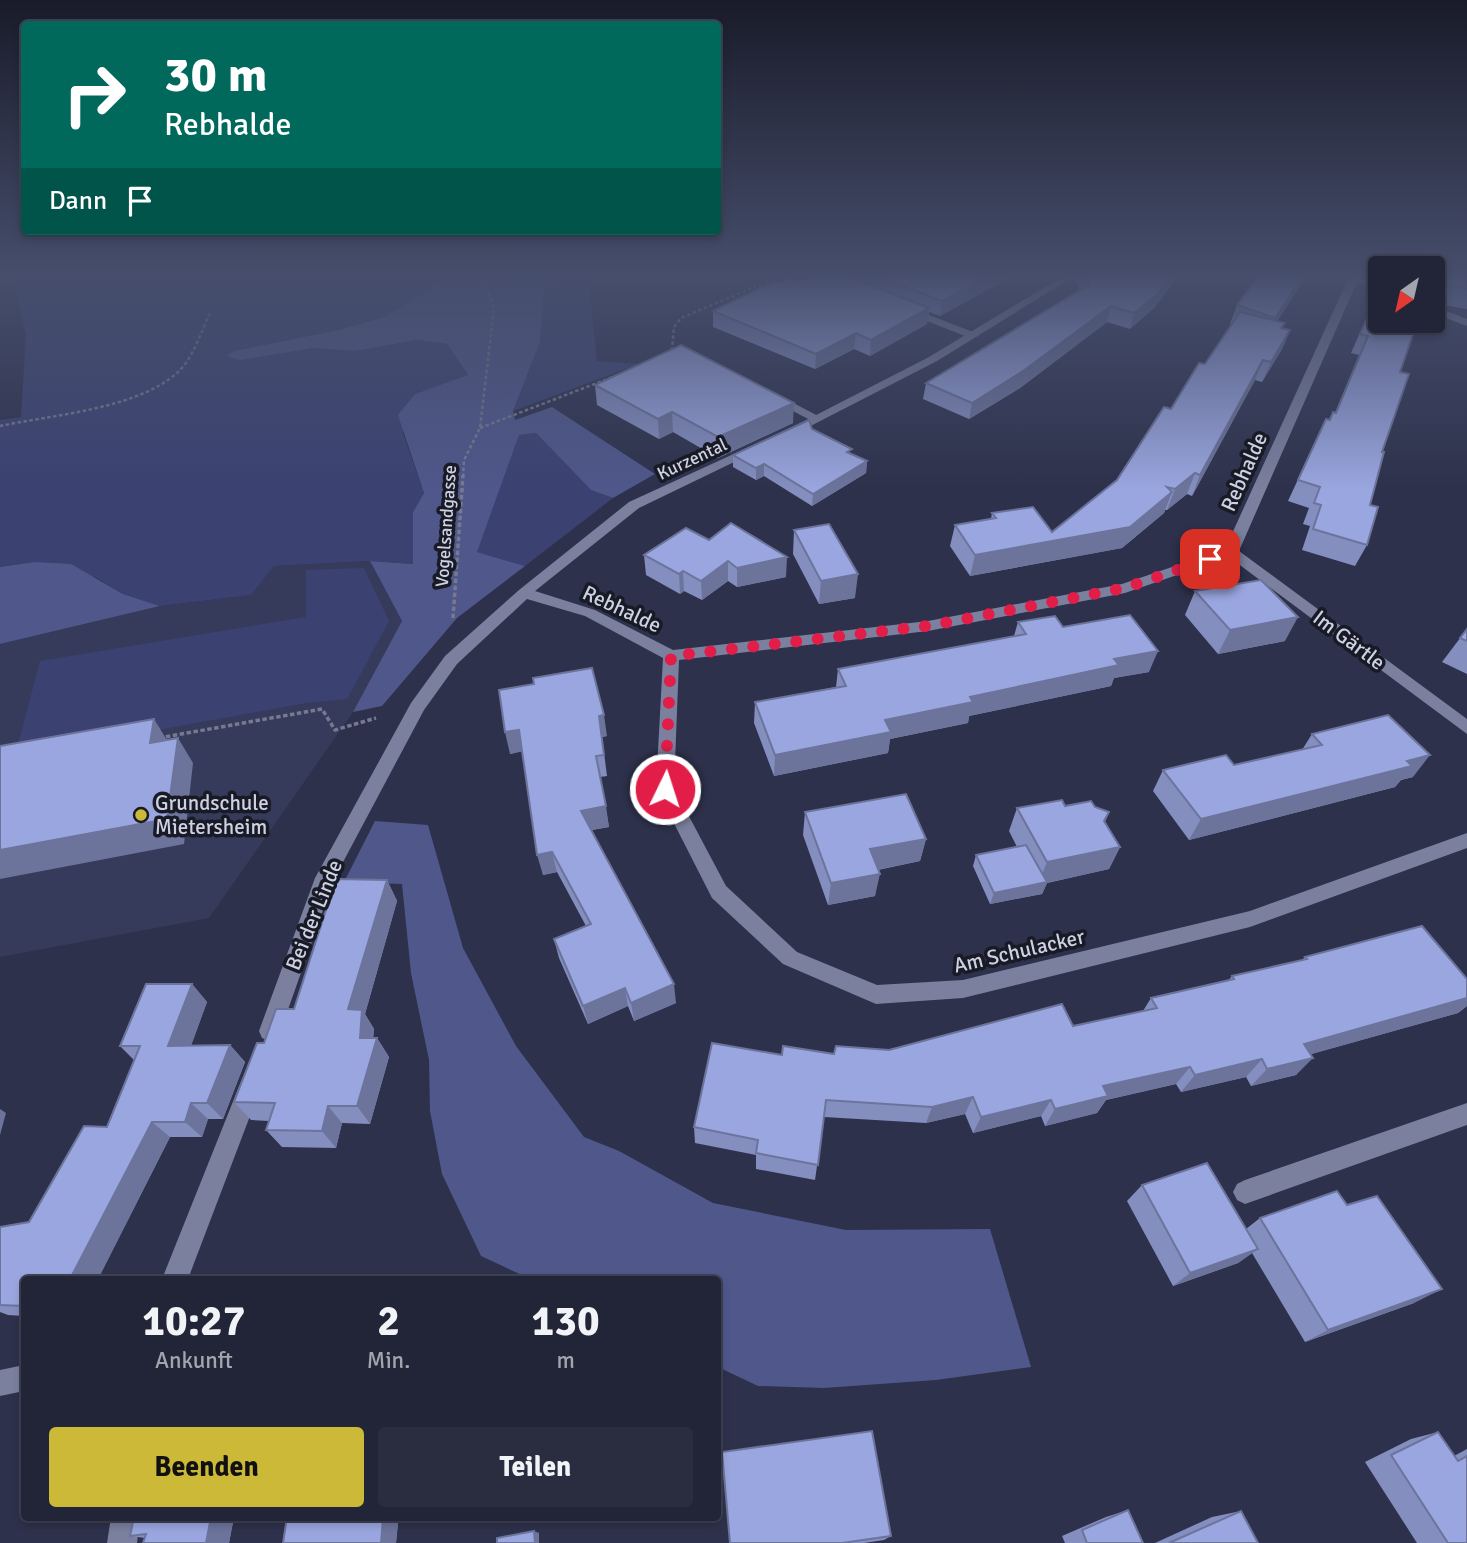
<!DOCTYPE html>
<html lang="de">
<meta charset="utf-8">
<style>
body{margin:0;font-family:Signika,sans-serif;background:#2a2d40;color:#f1f3f6;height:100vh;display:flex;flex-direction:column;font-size:26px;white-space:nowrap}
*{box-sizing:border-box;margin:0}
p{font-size:23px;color:#a2a5ae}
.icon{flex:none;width:38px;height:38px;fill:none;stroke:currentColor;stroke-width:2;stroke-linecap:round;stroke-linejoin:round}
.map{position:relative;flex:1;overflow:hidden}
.drawer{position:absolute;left:21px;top:1276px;width:700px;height:245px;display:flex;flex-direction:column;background:#222538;border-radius:7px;box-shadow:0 4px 10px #0003,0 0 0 2px #3f4253}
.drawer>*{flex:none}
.banner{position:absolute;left:21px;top:21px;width:700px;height:214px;border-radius:7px;box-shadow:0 4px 10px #0003,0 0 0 2px #3f4253;background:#00695c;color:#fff;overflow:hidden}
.needle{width:46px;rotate:214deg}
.fabs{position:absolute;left:1368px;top:256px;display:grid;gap:14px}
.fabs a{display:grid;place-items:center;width:77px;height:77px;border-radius:7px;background:#222538;box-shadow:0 4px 10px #0003,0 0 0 2px #3f4253;font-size:35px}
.pin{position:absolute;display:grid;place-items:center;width:60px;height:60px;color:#fff;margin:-30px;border-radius:14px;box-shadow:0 4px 10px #0006}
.me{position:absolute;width:77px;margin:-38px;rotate:4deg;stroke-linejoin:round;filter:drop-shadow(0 0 5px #0008)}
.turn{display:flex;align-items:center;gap:24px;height:147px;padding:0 28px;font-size:32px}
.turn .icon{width:91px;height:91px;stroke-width:2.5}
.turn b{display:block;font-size:49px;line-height:60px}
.then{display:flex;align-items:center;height:66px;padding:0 28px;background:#0003;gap:14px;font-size:26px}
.eta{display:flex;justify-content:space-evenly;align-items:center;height:119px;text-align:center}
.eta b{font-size:42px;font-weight:700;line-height:49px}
.action{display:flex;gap:14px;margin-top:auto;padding:14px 28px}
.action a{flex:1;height:80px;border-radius:7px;background:#cdb938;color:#111;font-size:28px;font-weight:700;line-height:80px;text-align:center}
.action a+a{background:#2a2d40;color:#f1f3f6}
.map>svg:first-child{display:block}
.built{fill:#363b5b}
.green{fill:#3b4271}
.forest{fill:#4f578b}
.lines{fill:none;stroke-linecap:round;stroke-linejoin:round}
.path-far1{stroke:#76798f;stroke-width:2.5;stroke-dasharray:3.5 2.5;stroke-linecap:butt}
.path{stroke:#76798f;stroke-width:3.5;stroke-dasharray:4.5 2.5;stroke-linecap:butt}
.service{fill:#7a809e;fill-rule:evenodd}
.minor{fill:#7a809e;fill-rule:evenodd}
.wall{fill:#848fc0}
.shaded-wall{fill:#6c749c}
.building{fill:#9aa6df;stroke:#6c749c;stroke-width:2}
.route{stroke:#e11d48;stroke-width:12;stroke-dasharray:0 21.6}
.poi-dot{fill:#cdb938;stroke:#181a26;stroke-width:2.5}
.labels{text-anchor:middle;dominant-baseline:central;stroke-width:7;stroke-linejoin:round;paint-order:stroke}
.far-street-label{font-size:18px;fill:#ced1e2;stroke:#181a26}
.street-label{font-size:21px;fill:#ced1e2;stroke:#181a26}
.poi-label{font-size:21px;fill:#ced1e2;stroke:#181a26;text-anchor:start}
</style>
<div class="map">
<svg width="1467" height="1543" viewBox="0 0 1467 1543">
<rect width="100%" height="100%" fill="#2d314b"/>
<polygon class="built" points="370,561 402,621 353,712 209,918 0,957 0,644 160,606 251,595 274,566"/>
<g class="green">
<polygon points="12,275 451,275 384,317 338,330 234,351 227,356 313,348 355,351 417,340 447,344 468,376 415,394 403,433 424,493 413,512 413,564 370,561 274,566 251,595 160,606 123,594 95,577 34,562 0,567 0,420 21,417 26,334"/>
<polygon points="564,275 588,275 597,361 639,364 513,411 540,342 544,289"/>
<polygon points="536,433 591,490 613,498 525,566 476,552 519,435"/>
<polygon points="364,568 389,621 347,699 306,703 15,756 40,661 306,617 306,570"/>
</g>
<g class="forest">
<polygon points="451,275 564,275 544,289 540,342 513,411 515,420 552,407 655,474 613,498 591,490 536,433 519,435 477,552 525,566 457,618 382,706 353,712 402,621 370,561 413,564 413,512 424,493 398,415 415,394 468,375 447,344 417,340 355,351 313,348 240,360 226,356 234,351 338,330 384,317"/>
<polygon points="34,562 71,564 123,594 160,606 0,644 0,567"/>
<polygon points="375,821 428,825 463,948 516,1046 584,1137 619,1151 713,1203 846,1230 990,1229 1031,1367 936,1380 824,1388 758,1386 718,1367 718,1279 530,1279 481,1256 442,1174 430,1111 429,1060 411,973 402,884 344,882"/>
</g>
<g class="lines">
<g class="path-far1">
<polyline points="666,354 672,349 674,327 681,318 783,275"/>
<path d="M0 426C52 415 138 409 178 372 194 357 201 331 211 311"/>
<polyline points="480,428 623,373"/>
<polyline points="463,477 464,460 480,428 494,309 483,275"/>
</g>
<g class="path">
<polyline points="453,618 463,475"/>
<polyline points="159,738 322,709 335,730 376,718"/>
</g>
<g class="service">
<polygon points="906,306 978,334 979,336 970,338 902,311 902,307"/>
<polygon points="770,395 778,395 824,419 814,422 770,399"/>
<polygon points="1467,1103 1467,1125 1245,1204 1237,1200 1233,1192 1237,1184 1245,1180"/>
</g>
<g class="minor">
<polygon points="1065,275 1076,275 937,361 793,435 783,432 929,357"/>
<polygon points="1342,275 1356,275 1381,284 1381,291 1357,282 1239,551 1467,719 1467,734 1229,557 1125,593 928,631 679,660 674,788 726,886 797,952 877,985 963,980 1250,911 1467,833 1467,848 1250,927 963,998 876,1004 783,964 712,898 656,788 663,658 585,616 527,599 457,664 424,710 334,879 278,1038 270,1041 262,1038 259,1031 315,878 411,703 445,656 519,590 629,502 751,446 761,449 639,508 535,591 595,610 673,650 928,621 1122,584 1225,549 1348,279"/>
<polygon points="1433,306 1467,319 1467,326 1433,313"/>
<polygon points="250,1076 258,1079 261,1087 188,1279 162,1279 242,1079"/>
<polygon points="24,1365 24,1391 0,1396 0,1370"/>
<polygon points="111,1517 140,1517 137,1543 107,1543"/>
</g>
</g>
<g class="wall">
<polygon points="815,275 1014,275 940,316 929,312 927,324 870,356 854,349 815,369 713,327 713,311 779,283 800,281"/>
<polygon points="1075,275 1179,275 1155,307 1130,329 1107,322 1020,388 969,419 923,399 926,383 1080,290 1074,279"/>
<polygon points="1259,275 1307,275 1304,280 1277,321 1282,328 1290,330 1282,349 1262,382 1255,380 1192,496 1187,494 1167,510 1165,510 1164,513 1122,548 970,576 950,546 955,525 991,519 992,513 1052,532 1117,480 1205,364 1232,325 1230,324 1237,305"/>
<polygon points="1433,275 1467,275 1467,309 1433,303"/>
<polygon points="1381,285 1381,320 1400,372 1370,505 1367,545 1355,566 1302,550 1310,526 1303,524 1309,508 1288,501 1326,419 1329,419 1333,412 1335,413 1359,355 1351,353"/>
<polygon points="595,385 793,423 718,458 673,432 659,439 597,405"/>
<polygon points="812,429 851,454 867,461 866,473 812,506 764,476 756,480 733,467 733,455"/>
<polygon points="794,530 855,598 819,604 793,554"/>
<polygon points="709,540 786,577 737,587 728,581 702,600 684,591 680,594 646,575 644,555"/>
<polygon points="1195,591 1285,641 1218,654 1185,615"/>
<polygon points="1018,622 1063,627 1149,672 1114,678 1111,686 969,716 968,723 890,739 888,753 774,776 754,723 755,702 836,687 838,669 1014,636"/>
<polygon points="1467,629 1467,674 1442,662"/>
<polygon points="534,684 607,736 602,737 607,776 600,777 609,827 592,830 676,1003 634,1021 628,1006 588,1024 559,958 554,939 586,926 557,872 543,875 522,751 510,754"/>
<polygon points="1312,734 1413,777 1401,780 1395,787 1189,840 1153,791 1163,770 1234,765 1302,750"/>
<polygon points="1065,806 1095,807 1109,812 1105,822 1120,847 1109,869 1047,883 1042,894 990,904 973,866 976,855 1017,847 1009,831 1017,808"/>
<polygon points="805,812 926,839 920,861 878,870 875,896 828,905 803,835"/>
<polygon points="387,880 397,901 365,1014 374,1029 373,1038 377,1038 389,1057 370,1124 342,1123 336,1148 282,1147 266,1130 269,1121 251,1120 234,1102 264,1043 294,1009"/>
<polygon points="1305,957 1467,979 1467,1006 1458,1013 1311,1054 1296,1075 1251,1086 1246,1077 1181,1092 1176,1084 1106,1100 1097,1113 1045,1126 1041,1116 973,1133 965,1114 926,1123 824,1117 815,1180 756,1169 756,1155 695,1143 694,1127 782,1055 834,1054 889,1050 1073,1026 1143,1011 1151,998 1228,981 1232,976 1302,960"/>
<polygon points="192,984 207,1002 191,1045 230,1045 245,1062 223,1119 208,1119 202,1137 170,1137 98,1279 24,1279 24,1316 8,1315 0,1312 0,1227 29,1222 107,1127 134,1060 120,1046"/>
<polygon points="1142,1185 1246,1229 1260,1218 1414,1303 1305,1342 1252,1253 1238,1263 1173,1286 1127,1201"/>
<polygon points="1438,1432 1454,1456 1467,1449 1467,1543 1417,1543 1365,1462 1411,1439"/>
<polygon points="1128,1510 1143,1543 1065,1543 1062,1536 1106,1517"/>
<polygon points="1241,1511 1258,1543 1155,1543 1212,1517"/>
<polygon points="134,1517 234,1517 229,1543 143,1543 145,1538 130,1536"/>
<polygon points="287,1517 448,1517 447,1519 398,1523 396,1543 283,1543"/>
<polygon points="891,1536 884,1540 864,1543 730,1543"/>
</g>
<g class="shaded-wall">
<polygon points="990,275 1014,275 940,316 942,301"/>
<polygon points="1173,275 1179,275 1155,307 1130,329 1134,313"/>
<polygon points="1304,275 1307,275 1304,280 1267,337 1275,318"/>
<polygon points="1111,306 1107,322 1020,388 969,419 972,403"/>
<polygon points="929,308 927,324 870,356 871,340"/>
<polygon points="1290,330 1282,349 1262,382 1271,362"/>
<polygon points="856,333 854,349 815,369 816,354"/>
<polygon points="1263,360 1255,380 1192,496 1200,475"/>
<polygon points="794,403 793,423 718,458 718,437"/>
<polygon points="672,412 673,432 659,439 658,419"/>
<polygon points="867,461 866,473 812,506 813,494"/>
<polygon points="764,464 764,476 756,480 756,468"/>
<polygon points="1195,473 1187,494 1167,510 1175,489"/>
<polygon points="1172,492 1164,513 1122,548 970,576 975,555 1130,527"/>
<polygon points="787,557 786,577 737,587 737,568"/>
<polygon points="728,561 728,581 702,600 701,581"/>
<polygon points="683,571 684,591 680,594 679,574"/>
<polygon points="858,574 855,598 819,604 821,581"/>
<polygon points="1298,617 1285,641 1218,654 1230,630"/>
<polygon points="1158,651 1149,672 1114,678 1111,686 969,716 968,723 890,739 888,753 774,776 775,755 885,720 1114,659"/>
<polygon points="604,715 607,736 602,737 607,776 599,716"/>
<polygon points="154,719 170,745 150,743"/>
<polygon points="519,730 524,751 510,754 505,732"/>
<polygon points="178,738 193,763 184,844 0,879 0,850"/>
<polygon points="1430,755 1413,777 1401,780 1395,787 1189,840 1201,819"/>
<polygon points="606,806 609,827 585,831 581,811"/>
<polygon points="926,839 920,861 866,872 870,849"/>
<polygon points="1120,847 1109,869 1047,883 1042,894 990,904 994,893 1038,884 1047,862"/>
<polygon points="552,852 557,872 543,875 537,855"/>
<polygon points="880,874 875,896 828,905 831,883"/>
<polygon points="387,880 397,901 365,1014 374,1029 372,1057 377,1038 389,1057 370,1124 357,1106 360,1038 348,1009"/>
<polygon points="192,984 207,1002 185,1063 168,1046"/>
<polygon points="674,984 676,1003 634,1021 631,1003"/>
<polygon points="625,988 628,1006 588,1024 583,1006"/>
<polygon points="1467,998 1467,1006 1458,1013 1287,1061 1304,1044"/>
<polygon points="230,1045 245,1062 223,1119 207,1103"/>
<polygon points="1313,1058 1296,1075 1251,1086 1267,1069"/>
<polygon points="1262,1059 1246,1077 1181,1092 1195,1075"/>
<polygon points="1190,1067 1176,1084 1106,1100 1097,1113 1045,1126 1055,1109 1103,1086"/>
<polygon points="973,1097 965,1114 926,1123 932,1107"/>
<polygon points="1051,1100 1041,1116 973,1133 981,1117"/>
<polygon points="191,1103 208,1119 202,1137 185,1122"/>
<polygon points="328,1106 342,1123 336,1148 322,1131"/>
<polygon points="0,1109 6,1113 0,1135"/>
<polygon points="152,1122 170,1137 98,1279 70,1279"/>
<polygon points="1258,1249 1238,1263 1173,1286 1190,1273"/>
<polygon points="1442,1289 1414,1303 1305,1342 1328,1330"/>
<polygon points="211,1517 234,1517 229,1543 206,1543"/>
<polygon points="383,1518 398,1523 396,1543 381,1543"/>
<polygon points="534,1531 539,1533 539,1543 535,1543"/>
</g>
<g class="building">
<polygon points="815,275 845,275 929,308 871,340 856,333 816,354 713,311 774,281 779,283 789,278 800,281"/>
<polygon points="875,275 990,275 942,301"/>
<polygon points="1084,275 1173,275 1160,292 1134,313 1111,306 1023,371 972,403 926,383 1090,284"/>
<polygon points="1259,275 1304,275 1275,318 1237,305"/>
<polygon points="1441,275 1467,275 1467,289 1433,283 1433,278"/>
<polygon points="1381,286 1381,320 1418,320 1400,372 1409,374 1382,452 1384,452 1370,505 1378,507 1367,545 1313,529 1321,505 1314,503 1320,487 1298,480 1326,419 1330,420 1333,412 1336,413 1368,336 1360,334"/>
<polygon points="1240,312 1285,323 1281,328 1290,330 1271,362 1263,360 1200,475 1195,473 1175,489 1167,487 1172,492 1130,527 975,555 955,525 996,518 992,513 1033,507 1052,532 1117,480 1164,407 1171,409 1199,363 1205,364"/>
<polygon points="681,345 794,403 718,437 672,412 658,419 595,385"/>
<polygon points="809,420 812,429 852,449 847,452 867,461 813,494 764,464 756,468 733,455"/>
<polygon points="731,523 787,557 737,568 728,561 701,581 683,571 679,574 644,555 686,528 709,540"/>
<polygon points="829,524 858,574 821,581 794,530"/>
<polygon points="1261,580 1298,617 1230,630 1195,591"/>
<polygon points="1130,615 1158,651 1114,659 1119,665 970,697 973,702 885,720 891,732 775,755 755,702 846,686 838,669 1026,634 1018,622 1055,616 1063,627"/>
<polygon points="1467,629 1467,641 1460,638"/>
<polygon points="592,668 604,715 599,716 604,755 596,756 606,806 581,811 674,984 631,1003 625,988 583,1006 554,939 591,924 552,852 537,855 519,730 505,732 499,690 534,684 533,678"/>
<polygon points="1388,715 1430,755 1407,761 1412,766 1201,819 1163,770 1226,755 1234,765 1322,745 1312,734"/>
<polygon points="154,719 150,743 178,738 167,819 0,850 0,746"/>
<polygon points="906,794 926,839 870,849 880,874 831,883 805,812"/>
<polygon points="1062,800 1065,806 1091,801 1095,807 1109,812 1104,821 1120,847 1047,862 1017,808"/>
<polygon points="1026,845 1047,882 994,893 976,855"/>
<polygon points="336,879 387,880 348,1009 362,1010 360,1038 377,1038 357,1106 328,1106 322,1131 266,1130 275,1103 234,1102 257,1043 264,1043 276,1009 294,1009"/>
<polygon points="1422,926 1467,979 1467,998 1304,1044 1313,1058 1267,1069 1262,1059 1195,1075 1190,1067 1103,1086 1108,1096 1055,1109 1051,1100 981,1117 973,1097 932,1107 826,1100 818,1165 756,1153 758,1140 694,1127 712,1043 782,1055 783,1046 834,1054 836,1046 889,1050 1062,1004 1073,1026 1157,1008 1151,998 1234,979 1232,976 1307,959 1305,957"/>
<polygon points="146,984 192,984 168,1046 230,1045 207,1103 191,1103 185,1122 152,1122 70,1279 24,1279 24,1306 0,1305 0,1227 29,1222 84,1126 107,1127 140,1046 120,1046"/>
<polygon points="1207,1163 1258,1249 1190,1273 1142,1185"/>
<polygon points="1337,1191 1347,1205 1377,1196 1442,1289 1328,1330 1260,1218"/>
<polygon points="872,1431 891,1536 842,1543 730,1543 722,1452"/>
<polygon points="1438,1432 1458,1461 1467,1456 1467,1543 1448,1543 1391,1455"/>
<polygon points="1128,1510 1143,1543 1087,1543 1082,1530"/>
<polygon points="1241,1511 1258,1543 1169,1543"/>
<polygon points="134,1517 211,1517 206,1543 143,1543 146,1534 130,1536"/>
<polygon points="287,1517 398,1517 383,1518 381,1543 283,1543"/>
<polygon points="534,1531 535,1543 497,1543 497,1538"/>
</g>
<linearGradient id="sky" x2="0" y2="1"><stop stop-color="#191b29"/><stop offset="0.56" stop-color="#464e6c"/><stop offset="1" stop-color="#464e6c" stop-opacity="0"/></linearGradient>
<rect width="1467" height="491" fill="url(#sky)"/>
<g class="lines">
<polyline class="route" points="665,789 671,656 928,626 1125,588 1210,559"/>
</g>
<circle class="poi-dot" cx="141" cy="815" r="7"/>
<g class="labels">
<g class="far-street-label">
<text transform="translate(692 459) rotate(-25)">Kurzental</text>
<text transform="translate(446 526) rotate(-86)">Vogelsandgasse</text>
</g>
<g class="street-label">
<text transform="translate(1244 472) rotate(-66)">Rebhalde</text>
<text transform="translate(622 609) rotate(25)">Rebhalde</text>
<text transform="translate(1349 640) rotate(37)">Im Gärtle</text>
<text transform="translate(314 915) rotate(-68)">Bei der Linde</text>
<text transform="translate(1019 951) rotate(-13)">Am Schulacker</text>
</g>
<g class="poi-label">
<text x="155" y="803">Grundschule<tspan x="155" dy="24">Mietersheim</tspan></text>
</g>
</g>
</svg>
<div class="fabs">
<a><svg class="needle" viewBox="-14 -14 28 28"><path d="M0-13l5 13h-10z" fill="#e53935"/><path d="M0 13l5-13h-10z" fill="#a2a5ae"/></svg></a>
</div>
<div class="pin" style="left:1210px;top:559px;background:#d93025"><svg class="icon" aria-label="arrive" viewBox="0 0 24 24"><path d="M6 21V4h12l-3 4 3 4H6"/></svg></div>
<svg class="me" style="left:665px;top:789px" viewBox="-20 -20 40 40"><circle r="17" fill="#e11d48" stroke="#fff" stroke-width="3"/><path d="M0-11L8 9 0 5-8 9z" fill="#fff"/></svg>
<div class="banner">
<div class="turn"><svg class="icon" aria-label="right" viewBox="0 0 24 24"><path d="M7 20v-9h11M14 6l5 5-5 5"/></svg><div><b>30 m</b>Rebhalde</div></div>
<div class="then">Dann<svg class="icon" aria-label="arrive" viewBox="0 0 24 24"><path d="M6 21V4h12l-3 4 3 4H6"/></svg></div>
</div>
<section class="drawer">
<div class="eta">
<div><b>10:27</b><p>Ankunft</p></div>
<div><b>2</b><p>Min.</p></div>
<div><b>130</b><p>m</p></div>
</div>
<div class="action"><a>Beenden</a><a>Teilen</a></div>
</section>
</div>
